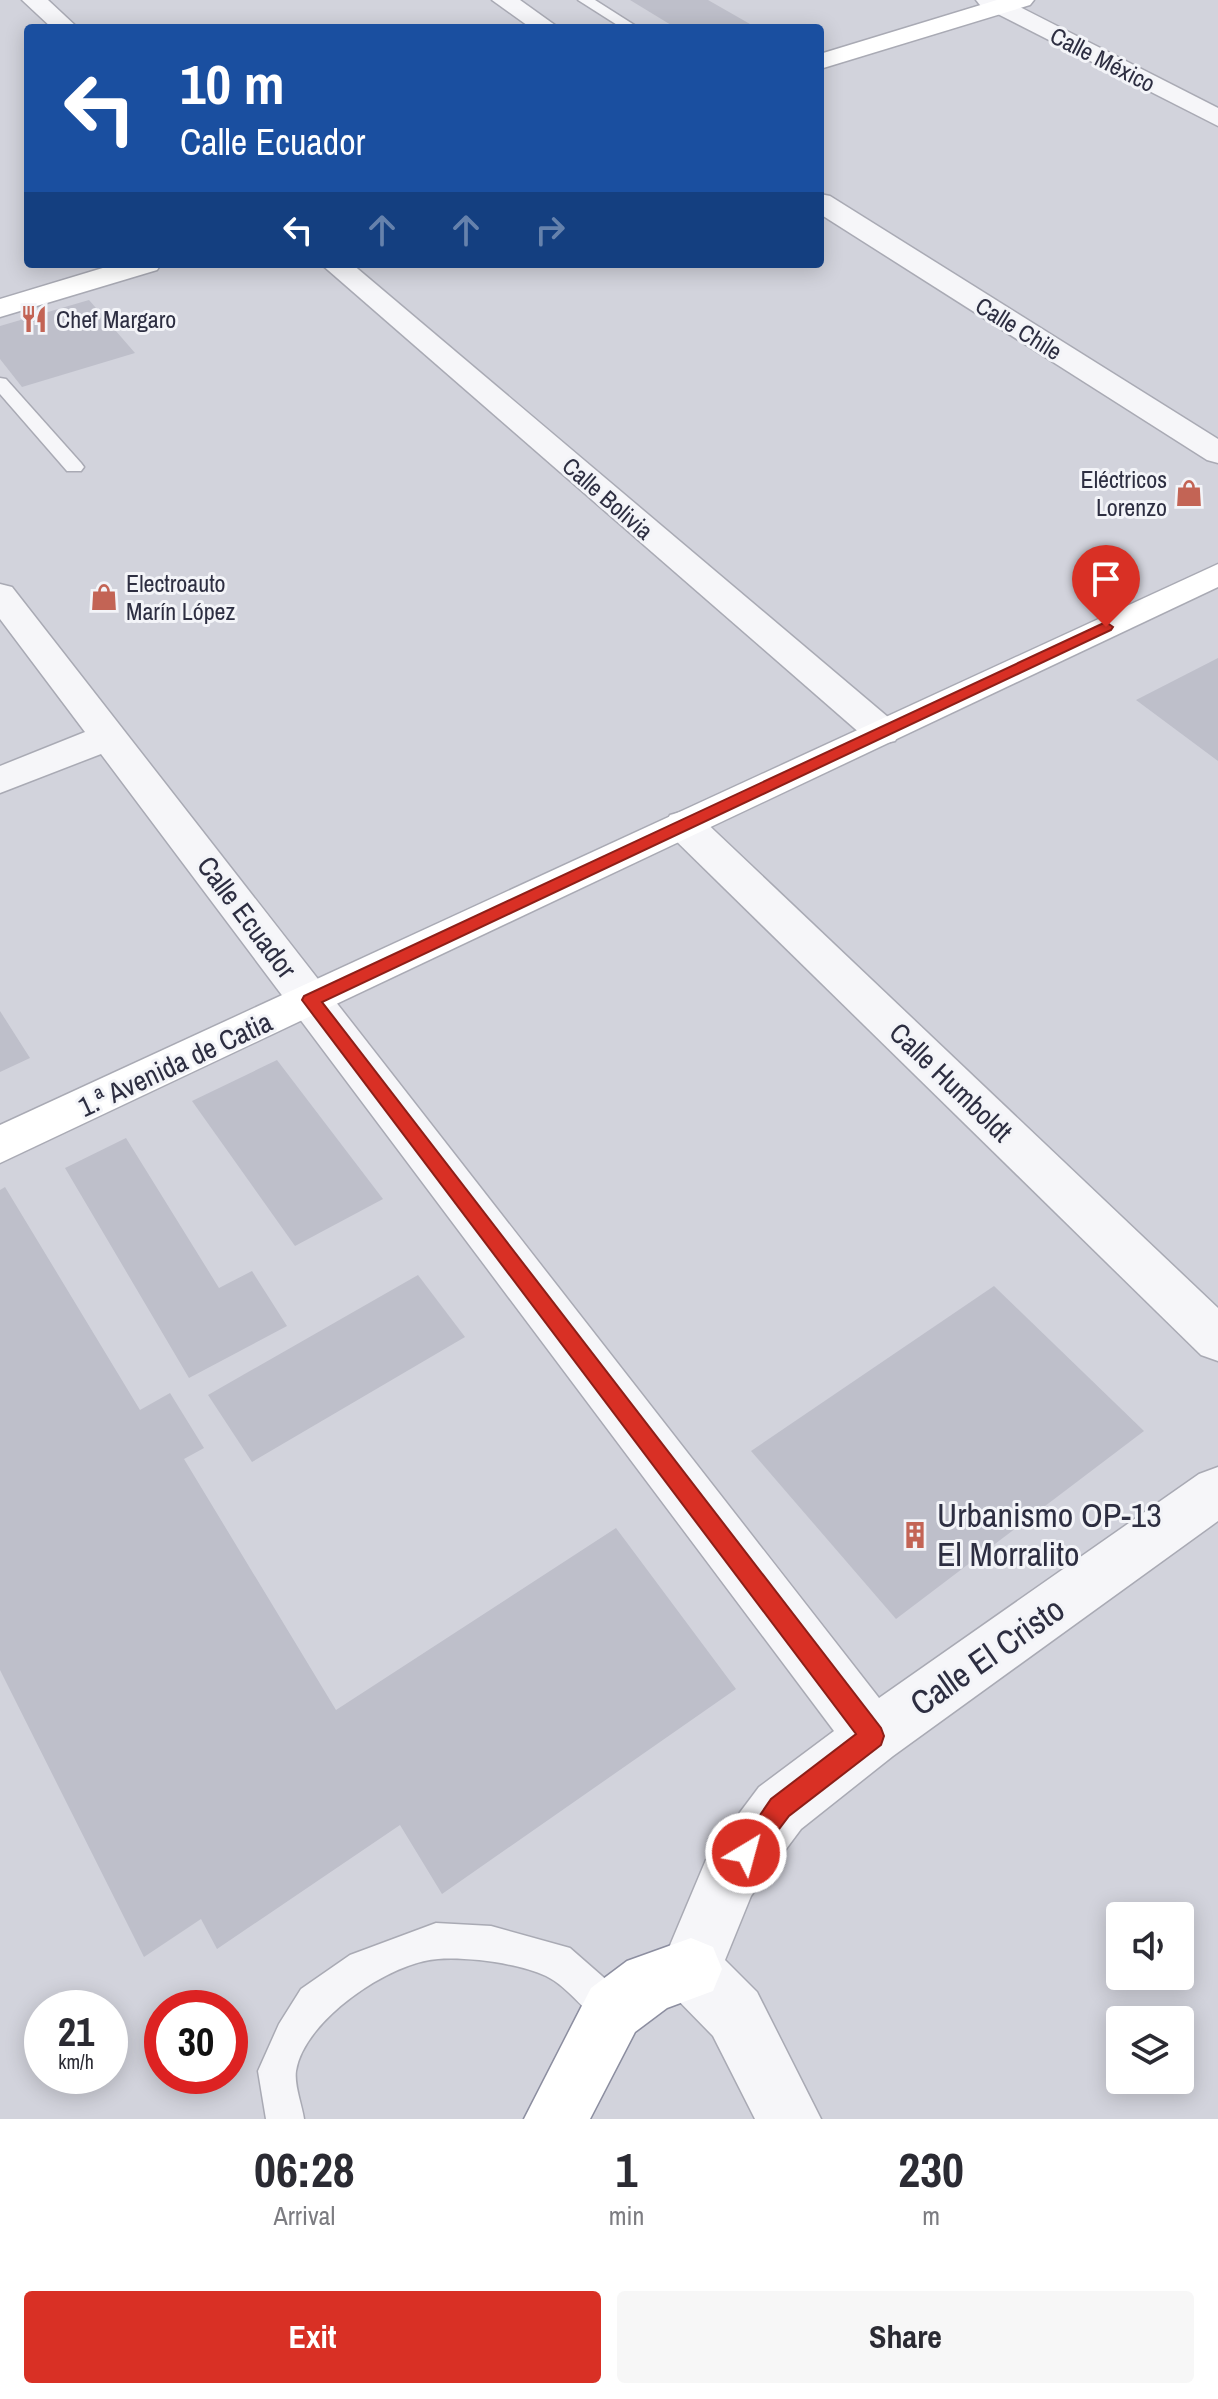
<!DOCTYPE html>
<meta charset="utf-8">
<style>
body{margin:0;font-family:"Archivo Narrow",sans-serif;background:#f7f7f7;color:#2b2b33;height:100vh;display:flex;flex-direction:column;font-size:30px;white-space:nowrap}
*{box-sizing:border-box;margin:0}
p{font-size:26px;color:#7c7c81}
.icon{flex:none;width:44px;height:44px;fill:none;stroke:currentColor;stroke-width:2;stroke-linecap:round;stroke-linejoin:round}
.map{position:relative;height:2119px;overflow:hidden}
.drawer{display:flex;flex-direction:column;background:#fff;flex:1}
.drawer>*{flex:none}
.guide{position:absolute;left:24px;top:24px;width:800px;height:244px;border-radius:8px;box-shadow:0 4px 20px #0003;background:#1a4fa0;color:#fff;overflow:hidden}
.controls{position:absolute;left:1106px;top:1902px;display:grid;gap:16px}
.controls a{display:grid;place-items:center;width:88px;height:88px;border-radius:8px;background:#fff;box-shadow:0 4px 20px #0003;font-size:40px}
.speed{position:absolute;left:24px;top:1990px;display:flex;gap:16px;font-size:40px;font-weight:700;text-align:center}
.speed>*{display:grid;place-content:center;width:104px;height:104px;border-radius:50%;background:#fff;box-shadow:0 4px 20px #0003;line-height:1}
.speed small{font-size:20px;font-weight:400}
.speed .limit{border:12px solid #d22;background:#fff;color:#111}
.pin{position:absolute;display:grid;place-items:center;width:68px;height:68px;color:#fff;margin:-82px -34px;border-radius:50% 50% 50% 0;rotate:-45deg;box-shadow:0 0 8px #0007}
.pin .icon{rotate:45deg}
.me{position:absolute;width:88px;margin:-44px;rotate:37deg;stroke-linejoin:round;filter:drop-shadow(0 0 6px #0008)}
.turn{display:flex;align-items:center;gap:28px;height:168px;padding:0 24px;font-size:36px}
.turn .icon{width:104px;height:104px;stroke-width:2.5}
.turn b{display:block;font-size:56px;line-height:68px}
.lanes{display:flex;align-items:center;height:76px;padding:0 24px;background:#0003;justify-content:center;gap:40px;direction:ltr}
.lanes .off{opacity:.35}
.eta{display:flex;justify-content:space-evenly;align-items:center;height:136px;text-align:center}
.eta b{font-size:48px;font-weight:800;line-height:56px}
.primary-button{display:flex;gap:16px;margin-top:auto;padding:16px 24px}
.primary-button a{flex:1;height:92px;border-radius:8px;background:#d93025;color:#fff;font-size:32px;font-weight:800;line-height:92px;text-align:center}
.primary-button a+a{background:#f7f7f7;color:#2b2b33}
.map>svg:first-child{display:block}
.built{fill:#d2d3dc;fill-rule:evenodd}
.building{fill:#bebfca}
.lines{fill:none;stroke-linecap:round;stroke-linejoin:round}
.lane-casing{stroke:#a9aab4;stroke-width:3}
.street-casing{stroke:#a9aab4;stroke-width:3}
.secondary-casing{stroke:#a9aab4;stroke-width:3}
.highway-casing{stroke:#8c8ea0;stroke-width:3}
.lane{fill:#f6f6f9;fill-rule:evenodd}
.street{fill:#f6f6f9;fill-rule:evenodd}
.secondary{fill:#fff;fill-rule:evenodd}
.highway{fill:#fff;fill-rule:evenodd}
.route{fill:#d93025;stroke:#8d1f18;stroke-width:2}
.labels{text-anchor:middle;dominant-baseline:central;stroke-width:6;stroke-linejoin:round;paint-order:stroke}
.far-street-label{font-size:24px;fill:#2d2e41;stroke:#f3f4f8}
.far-poi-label{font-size:24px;fill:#2d2e41;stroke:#f3f4f8;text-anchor:start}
.street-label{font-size:28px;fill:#2d2e41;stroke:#f3f4f8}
.near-poi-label{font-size:34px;fill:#2d2e41;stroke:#f3f4f8;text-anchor:start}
.near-street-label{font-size:34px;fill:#2d2e41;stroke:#f3f4f8}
</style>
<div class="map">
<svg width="1218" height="2119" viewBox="0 0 1218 2119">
<rect width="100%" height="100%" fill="#e4e4ea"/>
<path class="built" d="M0 0H1218V2119H0ZM28 28H820V264H28ZM1120 1916H1180V1976H1120ZM42 2008H110V2076H42ZM162 2008H230V2076H162ZM1120 2020H1180V2080H1120Z"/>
<g class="building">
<polygon points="630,0 708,0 757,28 676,28"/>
<polygon points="89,300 135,353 22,387 0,359 0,326"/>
<polygon points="1218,658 1218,761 1136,700"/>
<polygon points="0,1011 30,1058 0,1072"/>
<polygon points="277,1060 383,1199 295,1246 192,1101"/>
<polygon points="126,1138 219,1288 252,1271 287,1326 189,1378 65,1168"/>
<polygon points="5,1187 140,1410 170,1393 204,1448 184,1459 336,1710 616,1528 736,1689 442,1894 400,1825 217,1949 201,1919 144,1957 0,1670 0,1190"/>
<polygon points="418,1275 465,1337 252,1462 208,1395"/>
<polygon points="994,1286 1144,1431 896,1619 751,1451"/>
</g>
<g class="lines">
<g class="lane-casing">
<g id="lane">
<polygon points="578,0 595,0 639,28 622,28"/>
<polygon points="0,378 6,379 81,463 84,467 81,471 67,471 0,394"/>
<path d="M436 1923 491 1926 570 1948 626 1997 631 2010 626 2023 613 2028C586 2017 571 1988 546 1976 518 1963 468 1957 438 1959 390 1962 304 2020 296 2071 294 2085 302 2105 304 2119H266L258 2071 279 2024 301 1989 350 1955Z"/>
</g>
</g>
<g class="street-casing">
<g id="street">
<polygon points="22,0 48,0 78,28 52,28"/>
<polygon points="492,0 520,0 559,28 531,28"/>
<polygon points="976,0 1006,0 1218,108 1218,126 980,5"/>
<polygon points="820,194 830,196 1218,439 1218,463 1207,460 820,214"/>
<polygon points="321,264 352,264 895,723 901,732 895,741 882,744 869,741"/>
<polygon points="0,584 12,587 879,1698 1199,1474 1218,1467 1218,1521 893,1756 801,1829 751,1896 725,1960 757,1992 821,2119 755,2119 713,2036 669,1991 660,1969 708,1855 759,1787 834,1731 101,754 0,793 0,766 85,732 0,619"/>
<polygon points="684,811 698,815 1218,1308 1218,1361 1201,1355 670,835 664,825 670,815"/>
</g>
</g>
<g class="secondary-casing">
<g id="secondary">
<polygon points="997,0 1034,0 1030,5 820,69 820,54"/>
<polygon points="116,264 161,264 157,270 0,317 0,299"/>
<polygon points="1218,564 1218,587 0,1163 0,1125"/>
</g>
</g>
<g class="highway-casing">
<polygon id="highway" points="691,1938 713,1947 722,1969 713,1991 667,2008 635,2032 590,2119 524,2119 591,1988 627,1961"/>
</g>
<use href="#lane" class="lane"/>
<use href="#street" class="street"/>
<use href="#secondary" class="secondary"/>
<use href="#highway" class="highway"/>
</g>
<polygon class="route" points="1106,622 1113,627 1111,630 322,1002 881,1728 884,1736 881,1745 789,1816 754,1862 746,1865 737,1862 734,1853 771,1799 856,1734 302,1000 304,996"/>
<defs>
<g id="restaurant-bare" transform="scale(2.16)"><path d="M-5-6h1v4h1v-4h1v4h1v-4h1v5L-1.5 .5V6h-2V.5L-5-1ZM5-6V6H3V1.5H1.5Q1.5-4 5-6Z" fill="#c36455" stroke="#f3f4f8" stroke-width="2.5" paint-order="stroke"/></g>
<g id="shop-bare" transform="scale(2.16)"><path d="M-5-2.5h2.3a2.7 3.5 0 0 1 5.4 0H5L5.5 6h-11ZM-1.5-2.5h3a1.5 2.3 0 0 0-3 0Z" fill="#c36455" stroke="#f3f4f8" stroke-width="2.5" paint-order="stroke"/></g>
<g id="building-bare" transform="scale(2.16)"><path d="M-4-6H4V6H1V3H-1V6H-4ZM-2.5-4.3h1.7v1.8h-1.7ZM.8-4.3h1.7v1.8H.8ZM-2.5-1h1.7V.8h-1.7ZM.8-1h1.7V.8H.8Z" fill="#c36455" stroke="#f3f4f8" stroke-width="2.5" paint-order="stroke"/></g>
</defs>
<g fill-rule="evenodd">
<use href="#restaurant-bare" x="34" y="319"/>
<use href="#shop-bare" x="1189" y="493"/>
<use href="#shop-bare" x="104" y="597"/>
<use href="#building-bare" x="915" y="1535"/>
</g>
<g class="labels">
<g class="far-street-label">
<text transform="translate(1103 59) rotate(27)">Calle México</text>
<text transform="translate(1019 328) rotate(32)">Calle Chile</text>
<text transform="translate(608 498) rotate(41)">Calle Bolivia</text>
</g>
<g class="far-poi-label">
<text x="56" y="319">Chef Margaro</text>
<text x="1167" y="479" text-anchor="end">Eléctricos<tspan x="1167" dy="28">Lorenzo</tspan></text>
<text x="126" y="583">Electroauto<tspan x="126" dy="28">Marín López</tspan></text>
</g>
<g class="street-label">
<text transform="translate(247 917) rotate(53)">Calle Ecuador</text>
<text transform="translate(175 1064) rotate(-25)">1.ª Avenida de Catia</text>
<text transform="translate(951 1082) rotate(44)">Calle Humboldt</text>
</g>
<g class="near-poi-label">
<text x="937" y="1515">Urbanismo OP-13<tspan x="937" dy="39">El Morralito</tspan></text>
</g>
<g class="near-street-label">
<text transform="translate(987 1656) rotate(-35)">Calle El Cristo</text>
</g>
</g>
</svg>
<div class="controls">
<a><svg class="icon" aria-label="sound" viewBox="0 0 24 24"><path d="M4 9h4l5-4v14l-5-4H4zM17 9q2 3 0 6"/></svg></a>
<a><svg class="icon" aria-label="layers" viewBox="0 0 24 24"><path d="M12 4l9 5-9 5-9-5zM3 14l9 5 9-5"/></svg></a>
</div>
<div class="speed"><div>21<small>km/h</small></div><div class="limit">30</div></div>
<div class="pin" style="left:1106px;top:627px;background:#d93025"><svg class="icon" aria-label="arrive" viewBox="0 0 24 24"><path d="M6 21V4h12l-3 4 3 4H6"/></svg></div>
<svg class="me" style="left:746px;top:1853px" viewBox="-20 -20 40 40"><circle r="17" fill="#d93025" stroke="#fff" stroke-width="3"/><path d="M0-11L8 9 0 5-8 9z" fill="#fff"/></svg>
<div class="guide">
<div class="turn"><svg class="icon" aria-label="left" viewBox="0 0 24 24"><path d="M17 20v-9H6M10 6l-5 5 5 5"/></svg><div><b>10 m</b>Calle Ecuador</div></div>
<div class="lanes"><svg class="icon" aria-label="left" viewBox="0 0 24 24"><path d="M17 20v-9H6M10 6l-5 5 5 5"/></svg><svg class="icon off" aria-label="ahead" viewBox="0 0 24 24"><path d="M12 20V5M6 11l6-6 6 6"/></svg><svg class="icon off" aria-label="ahead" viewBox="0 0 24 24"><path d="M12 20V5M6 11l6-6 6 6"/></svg><svg class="icon off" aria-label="right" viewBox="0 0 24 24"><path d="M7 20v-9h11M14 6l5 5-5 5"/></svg></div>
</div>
</div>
<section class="drawer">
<div class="eta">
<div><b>06:28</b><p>Arrival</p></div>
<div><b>1</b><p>min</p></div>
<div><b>230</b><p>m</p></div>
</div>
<div class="primary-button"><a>Exit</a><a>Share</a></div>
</section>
